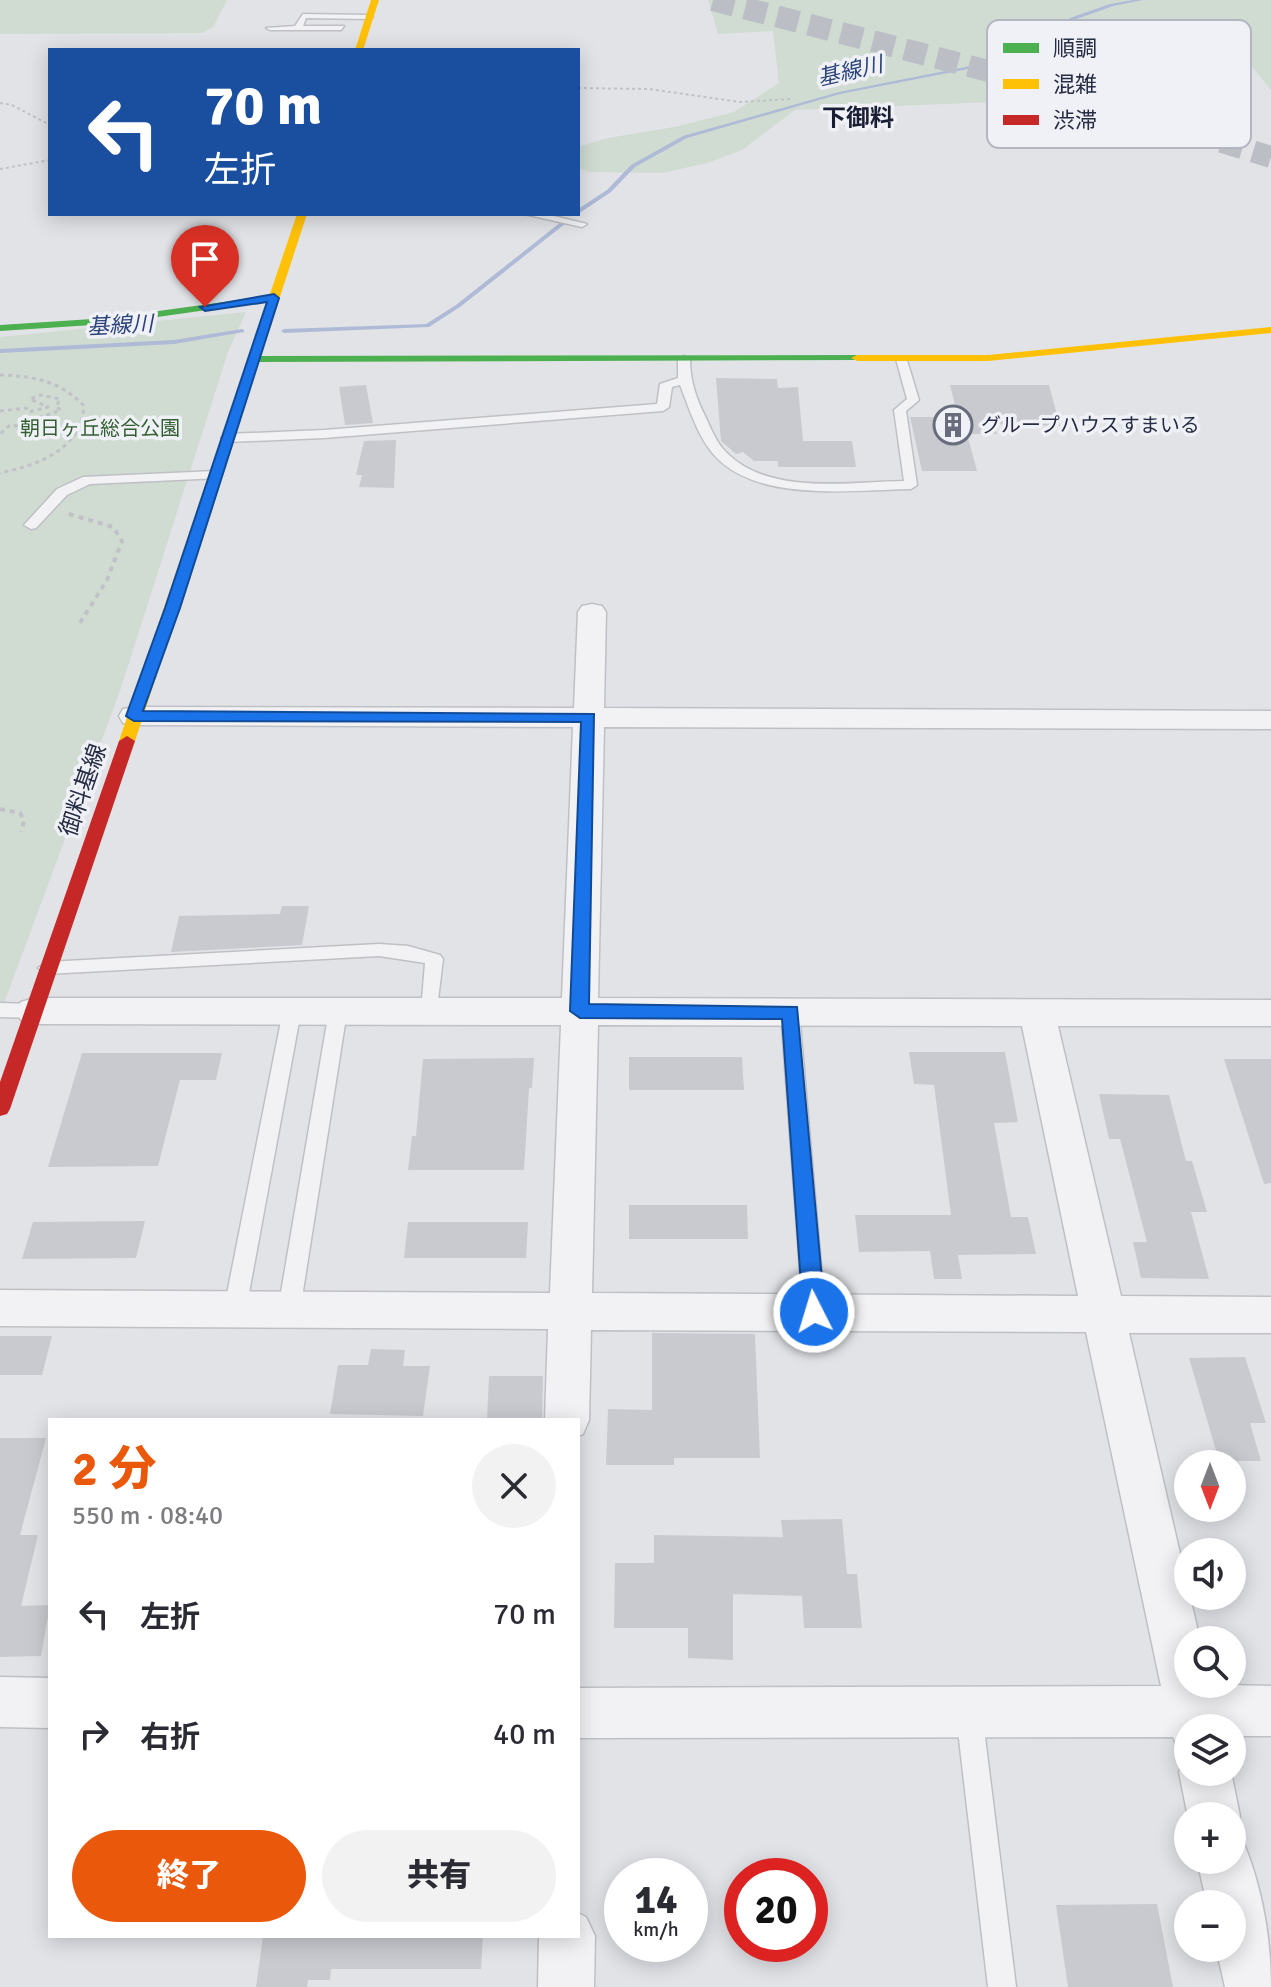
<!DOCTYPE html>
<html lang="ja">
<meta charset="utf-8">
<style>
body{margin:0;font-family:Signika,"Noto Sans JP",sans-serif;background:#f2f2f3;color:#2b2b33;height:100vh;display:flex;flex-direction:column;font-size:30px;white-space:nowrap}
*{box-sizing:border-box;margin:0}
p{font-size:26px;color:#7c7c81}
.icon{flex:none;width:44px;height:44px;fill:none;stroke:currentColor;stroke-width:2;stroke-linecap:round;stroke-linejoin:round}
.map{position:relative;flex:1;overflow:hidden}
.details{position:absolute;left:48px;top:1418px;width:532px;height:520px;display:flex;flex-direction:column;background:#fff;border-radius:0px;box-shadow:0 4px 20px #0003}
.details>*{flex:none}
.banner{position:absolute;left:48px;top:48px;width:532px;height:168px;border-radius:0px;box-shadow:0 4px 20px #0003;background:#1a4fa0;color:#fff;overflow:hidden}
.needle{width:52px;rotate:180deg}
.buttons{position:absolute;left:1174px;top:1450px;display:grid;gap:16px}
.buttons a{display:grid;place-items:center;width:72px;height:72px;border-radius:50%;background:#fff;box-shadow:0 4px 20px #0003;font-size:40px}
.speed{position:absolute;left:604px;top:1858px;display:flex;gap:16px;font-size:40px;font-weight:700;text-align:center}
.speed>*{display:grid;place-content:center;width:104px;height:104px;border-radius:50%;background:#fff;box-shadow:0 4px 20px #0003;line-height:1}
.speed small{font-size:20px;font-weight:400}
.speed .limit{border:12px solid #d22;background:#fff;color:#111}
.pin{position:absolute;display:grid;place-items:center;width:68px;height:68px;color:#fff;margin:-82px -34px;border-radius:50% 50% 50% 0;rotate:-45deg;box-shadow:0 0 8px #0007}
.pin .icon{rotate:45deg}
.me{position:absolute;width:88px;margin:-44px;rotate:355deg;stroke-linejoin:round;filter:drop-shadow(0 0 6px #0008)}
.turn{display:flex;align-items:center;gap:28px;height:168px;padding:0 24px;font-size:36px}
.turn .icon{width:104px;height:104px;stroke-width:2.5}
.turn b{display:block;font-size:56px;line-height:68px}
.round{display:grid;place-items:center;flex:none;width:84px;height:84px;border-radius:42px;background:#f2f2f3}
.overview{display:flex;align-items:center;justify-content:space-between;height:136px;padding:0 24px}
h1{font-size:48px;font-weight:800;line-height:60px;color:#ea580c}
.action{display:flex;gap:16px;margin-top:auto;padding:16px 24px}
.action a{flex:1;height:92px;border-radius:48px;background:#ea580c;color:#fff;font-size:32px;font-weight:800;line-height:92px;text-align:center}
.action a+a{background:#f2f2f3;color:#2b2b33}
ul{padding:0;list-style:none}
li{display:flex;align-items:center;gap:24px;height:120px;padding:0 24px}
li div{flex:1}
li b{display:block;font-size:30px}
li em{font-style:normal}
.map>svg:first-child{display:block}
.green{fill:#d0dbd2}
.lines{fill:none;stroke-linecap:round;stroke-linejoin:round}
.stream{fill:#aebad6;fill-rule:evenodd}
.building{fill:#c9cacf}
.highway-tunnel{stroke:#bcbec6;stroke-width:22;stroke-dasharray:22 11;stroke-linecap:butt}
.lane-casing{stroke:#bfc0c5;stroke-width:3}
.street-casing{stroke:#bfc0c5;stroke-width:3}
.path-far2{stroke:#c0c2c8;stroke-width:2;stroke-dasharray:3 3;stroke-linecap:butt}
.path-far1{stroke:#c0c2c8;stroke-width:3;stroke-dasharray:4 4;stroke-linecap:butt}
.path{stroke:#c0c2c8;stroke-width:4;stroke-dasharray:5 5;stroke-linecap:butt}
.lane{fill:#f2f2f4;fill-rule:evenodd}
.street{fill:#f2f2f4;fill-rule:evenodd}
.fast{fill:#4caf50;fill-rule:evenodd}
.slow{fill:#ffc107;fill-rule:evenodd}
.jam{fill:#c62828;fill-rule:evenodd}
.route{fill:#1a73e8;stroke:#114b97;stroke-width:2}
.labels{text-anchor:middle;dominant-baseline:central;stroke-width:7;stroke-linejoin:round;paint-order:stroke}
.far-poi-label{font-size:20px;fill:#262c43;stroke:#eff1f7;text-anchor:start}
.far-park-label{font-size:20px;fill:#346032;stroke:#eff1f7}
.far-water-label{font-size:22px;font-style:italic;fill:#2c437b;stroke:#eff1f7}
.far-quarter-label{font-size:24px;font-weight:bold;fill:#191e34;stroke:#eff1f7}
.street-label{font-size:24px;fill:#262c43;stroke:#eff1f7}
.key{fill:#eff1f7;stroke:#b3b6c1;stroke-width:2}
.key-label{font-size:22px;fill:#262c43}
</style>
<div class="map">
<svg width="1271" height="1987" viewBox="0 0 1271 1987">
<rect width="100%" height="100%" fill="#e2e3e7"/>
<g class="green">
<polygon points="0,0 227,0 213,27 202,33 0,34"/>
<polygon points="708,0 1271,0 1271,90 1232,42 1172,45 1098,61 1030,92 995,102 795,110 742,150 707,163 662,173 590,172 578,168 578,147 608,138 674,127 734,112 779,83 773,31 718,34"/>
<polygon points="246,312 228,352 121,688 0,1014 0,337"/>
</g>
<g class="lines">
<g class="stream">
<polygon points="1133,0 1143,0 1113,6 1074,20 1030,57 840,94 687,138 635,167 611,192 578,214 578,209 607,190 631,165 683,136 839,92 1026,55 1070,18 1110,4"/>
<polygon points="561,222 566,223 460,307 429,327 284,333 281,331 284,329 426,324 456,305"/>
<polygon points="242,329 244,330 244,332 174,344 0,353 0,349 174,340"/>
</g>
</g>
<g class="building">
<polygon points="716,378 777,379 778,388 798,387 803,441 852,441 856,467 778,467 778,461 754,461 743,452 736,454 721,441"/>
<polygon points="366,385 373,423 345,425 339,387"/>
<polygon points="950,385 1049,385 1060,426 994,424 997,434 967,434 977,471 922,471 910,417 958,417"/>
<polygon points="396,440 394,488 359,487 362,475 356,475 364,441"/>
<polygon points="282,906 309,906 302,945 171,952 179,916 280,914"/>
<polygon points="909,1052 1005,1052 1018,1122 994,1123 1011,1217 1028,1217 1036,1254 958,1255 962,1279 934,1279 930,1251 859,1252 855,1215 951,1215 934,1085 914,1084"/>
<polygon points="82,1053 222,1053 216,1080 180,1080 158,1166 48,1167"/>
<polygon points="629,1057 742,1057 744,1090 629,1090"/>
<polygon points="534,1058 532,1088 529,1088 524,1170 408,1170 412,1136 416,1136 423,1059"/>
<polygon points="1224,1059 1271,1059 1271,1183 1264,1184"/>
<polygon points="1099,1094 1169,1095 1186,1161 1192,1161 1207,1212 1191,1212 1209,1279 1141,1278 1133,1242 1147,1242 1120,1139 1109,1139"/>
<polygon points="629,1205 747,1205 748,1239 629,1239"/>
<polygon points="145,1221 136,1258 22,1259 33,1222"/>
<polygon points="408,1222 528,1222 526,1258 404,1258"/>
<polygon points="652,1333 755,1334 760,1458 674,1458 674,1465 606,1465 608,1409 652,1410"/>
<polygon points="0,1336 52,1336 42,1375 0,1375"/>
<polygon points="371,1349 405,1350 403,1366 430,1366 423,1416 330,1414 338,1365 368,1365"/>
<polygon points="1245,1357 1266,1423 1250,1423 1261,1461 1219,1461 1189,1358"/>
<polygon points="489,1376 543,1376 542,1420 487,1420"/>
<polygon points="0,1438 46,1438 20,1535 38,1535 21,1606 50,1605 41,1656 0,1657"/>
<polygon points="842,1519 847,1574 857,1574 862,1628 804,1628 802,1596 733,1594 733,1660 688,1658 688,1628 614,1628 615,1563 654,1563 654,1535 783,1537 781,1520"/>
<polygon points="1157,1904 1173,1987 1068,1987 1056,1905"/>
<polygon points="263,1936 483,1936 481,1969 331,1969 330,1980 308,1980 307,1987 256,1987"/>
</g>
<g class="lines">
<polyline class="highway-tunnel" points="713,0 1016,78 1271,157"/>
<g class="lane-casing">
<g id="lane">
<polygon points="303,14 369,15 373,17 369,19 306,18 303,26 344,26 341,30 270,30 266,28 295,26"/>
<polygon points="524,214 545,214 587,224 582,227"/>
<path d="M684 356 690 359C690 381 696 398 706 418 712 431 718 446 729 455 772 495 850 482 904 481L894 410 907 399 896 359 906 357 919 400 906 411 917 485 911 489C855 490 765 502 720 461 699 442 690 410 680 385L672 387 669 407 663 411 324 438 227 442 221 438 227 434 324 430 657 404 660 384 678 378V359Z"/>
<polygon points="215,471 221,475 220,478 90,484 67,495 36,528 31,529 24,525 57,489 83,477"/>
<polygon points="379,944 408,946 440,955 443,959 436,1016 430,1018 421,1011 425,963 379,956 47,974 38,968 47,962"/>
<polygon points="0,1003 33,1004 42,1011 33,1018 0,1017"/>
<polygon points="292,1004 301,1011 246,1309 242,1315 235,1318 228,1315 224,1309 283,1011"/>
<polygon points="338,1004 347,1011 300,1310 296,1316 289,1319 282,1316 278,1310 329,1011"/>
<polygon points="790,1005 799,1012 825,1312 822,1318 814,1321 806,1318 803,1312 781,1012"/>
<polygon points="969,1700 978,1704 982,1713 1016,1987 988,1987 956,1713 960,1704"/>
</g>
</g>
<g class="street-casing">
<g id="street">
<path d="M592 604 602 606 606 612 604 708 1271 711V729L604 727 598 998 1271 1000V1026H1058L1121 1296 1271 1297V1333H1129L1200 1640H1188V1684L1271 1686V1736H1232V1728H1188V1751L1177 1746 1173 1737 578 1738V1688L1161 1686 1086 1332 591 1330 589 1420 583 1434 578 1436V1420H545L548 1329 0 1326V1290L550 1293 561 1025 34 1024 21 1020 16 1011 21 1002 34 998H562L573 727 134 725 123 723 119 716 123 709 134 707 574 708 578 612 582 606ZM598 1025 1022 1026 1078 1296 592 1293Z"/>
<polygon points="0,1677 50,1678 50,1728 0,1727"/>
<polygon points="1188,1753 1188,1772 1231,1772 1240,1816 1233,1835 1232,1816 1188,1817 1179,1772"/>
<path d="M1232 1837 1243 1841C1262 1887 1271 1938 1271 1987H1225L1216 1948H1232V1904H1207L1197 1860H1232Z"/>
<polygon points="578,1913 586,1917 595,1936 594,1987 538,1987 539,1936 578,1936"/>
</g>
</g>
<g class="path-far2">
<polyline points="578,88 649,89 740,102 791,99"/>
<polyline points="0,103 12,105 50,125"/>
<polyline points="0,169 50,160"/>
</g>
<g class="path-far1">
<path d="M0 375C33 376 61 381 84 406 81 450 38 465 0 473"/>
<polyline points="0,411 26,408 29,412 48,407 30,399 41,395 60,399 56,407 61,410 26,422 27,427 10,425 0,434"/>
<polyline points="69,514 74,516"/>
</g>
<g class="path">
<polyline points="69,514 113,527 122,541 107,580 78,626"/>
<polyline points="0,809 20,813 24,821 21,832"/>
</g>
<use href="#lane" class="lane"/>
<use href="#street" class="street"/>
<g class="fast">
<polygon points="274,295 278,296 278,300 108,324 0,331 0,325 108,318"/>
<polygon points="857,355 863,358 861,360 254,362 248,359 254,356"/>
</g>
<g class="slow">
<polygon points="371,0 379,0 363,50 355,50"/>
<polygon points="297,214 307,214 135,741 127,746 122,744 119,741"/>
<polygon points="1271,327 1271,333 988,361 857,361 851,358 857,355 988,355"/>
</g>
<polygon class="jam" points="127,736 135,741 10,1109 7,1114 0,1116 0,1082 119,741"/>
</g>
<polygon class="route" points="274,294 279,298 180,608 143,711 594,714 589,1004 797,1007 825,1312 821,1318 814,1321 806,1318 803,1312 782,1019 580,1018 570,1011 581,722 134,721 126,716 165,608 267,302 205,311 200,307"/>
<defs>
<g id="building-ring" transform="scale(2)"><circle r="9.5" fill="#eff1f7" stroke="#686c7c" stroke-width="1.5"/><path d="M-4-6H4V6H1V3H-1V6H-4ZM-2.5-4.3h1.7v1.8h-1.7ZM.8-4.3h1.7v1.8H.8ZM-2.5-1h1.7V.8h-1.7ZM.8-1h1.7V.8H.8Z" fill="#686c7c"/></g>
</defs>
<g fill-rule="evenodd">
<use href="#building-ring" x="953" y="425"/>
</g>
<g class="labels">
<g class="far-poi-label">
<text x="981" y="425">グループハウスすまいる</text>
</g>
<g class="far-park-label">
<text x="100" y="428">朝日ヶ丘総合公園</text>
</g>
<g class="far-water-label">
<text transform="translate(850 71) rotate(-13)">基線川</text>
<text transform="translate(120 325) rotate(-3)">基線川</text>
</g>
<g class="far-quarter-label">
<text x="858" y="118">下御料</text>
</g>
<g class="street-label">
<text transform="translate(83 790) rotate(-71)">御料基線</text>
</g>
</g>
<rect x="987" y="20" width="264" height="128" rx="12" class="key"/>
<rect x="1003" y="43" width="36" height="10" fill="#4caf50"/>
<rect x="1003" y="79" width="36" height="10" fill="#ffc107"/>
<rect x="1003" y="115" width="36" height="10" fill="#c62828"/>
<g class="key-label">
<text x="1053" y="56">順調</text>
<text x="1053" y="92">混雑</text>
<text x="1053" y="128">渋滞</text>
</g>
</svg>
<div class="buttons">
<a><svg class="needle" viewBox="-14 -14 28 28"><path d="M0-13l5 13h-10z" fill="#e53935"/><path d="M0 13l5-13h-10z" fill="#7c7c81"/></svg></a>
<a><svg class="icon" aria-label="sound" viewBox="0 0 24 24"><path d="M4 9h4l5-4v14l-5-4H4zM17 9q2 3 0 6"/></svg></a>
<a><svg class="icon" aria-label="search" viewBox="0 0 24 24"><circle cx="10" cy="10" r="6"/><path d="M15 15l6 6"/></svg></a>
<a><svg class="icon" aria-label="layers" viewBox="0 0 24 24"><path d="M12 4l9 5-9 5-9-5zM3 14l9 5 9-5"/></svg></a>
<a>+</a>
<a>−</a>
</div>
<div class="speed"><div>14<small>km/h</small></div><div class="limit">20</div></div>
<div class="pin" style="left:205px;top:307px;background:#d93025"><svg class="icon" aria-label="arrive" viewBox="0 0 24 24"><path d="M6 21V4h12l-3 4 3 4H6"/></svg></div>
<svg class="me" style="left:814px;top:1312px" viewBox="-20 -20 40 40"><circle r="17" fill="#1a73e8" stroke="#fff" stroke-width="3"/><path d="M0-11L8 9 0 5-8 9z" fill="#fff"/></svg>
<div class="banner">
<div class="turn"><svg class="icon" aria-label="left" viewBox="0 0 24 24"><path d="M17 20v-9H6M10 6l-5 5 5 5"/></svg><div><b>70 m</b>左折</div></div>
</div>
<section class="details">
<div class="overview"><div><h1>2 分</h1><p>550 m · 08:40</p></div><a class="round"><svg class="icon" aria-label="close" viewBox="0 0 24 24"><path d="M6 6l12 12M18 6L6 18"/></svg></a></div>
<ul>
<li><svg class="icon" aria-label="left" viewBox="0 0 24 24"><path d="M17 20v-9H6M10 6l-5 5 5 5"/></svg><div><b>左折</b></div><em>70 m</em></li>
<li><svg class="icon" aria-label="right" viewBox="0 0 24 24"><path d="M7 20v-9h11M14 6l5 5-5 5"/></svg><div><b>右折</b></div><em>40 m</em></li>
</ul>
<div class="action"><a>終了</a><a>共有</a></div>
</section>
</div>
